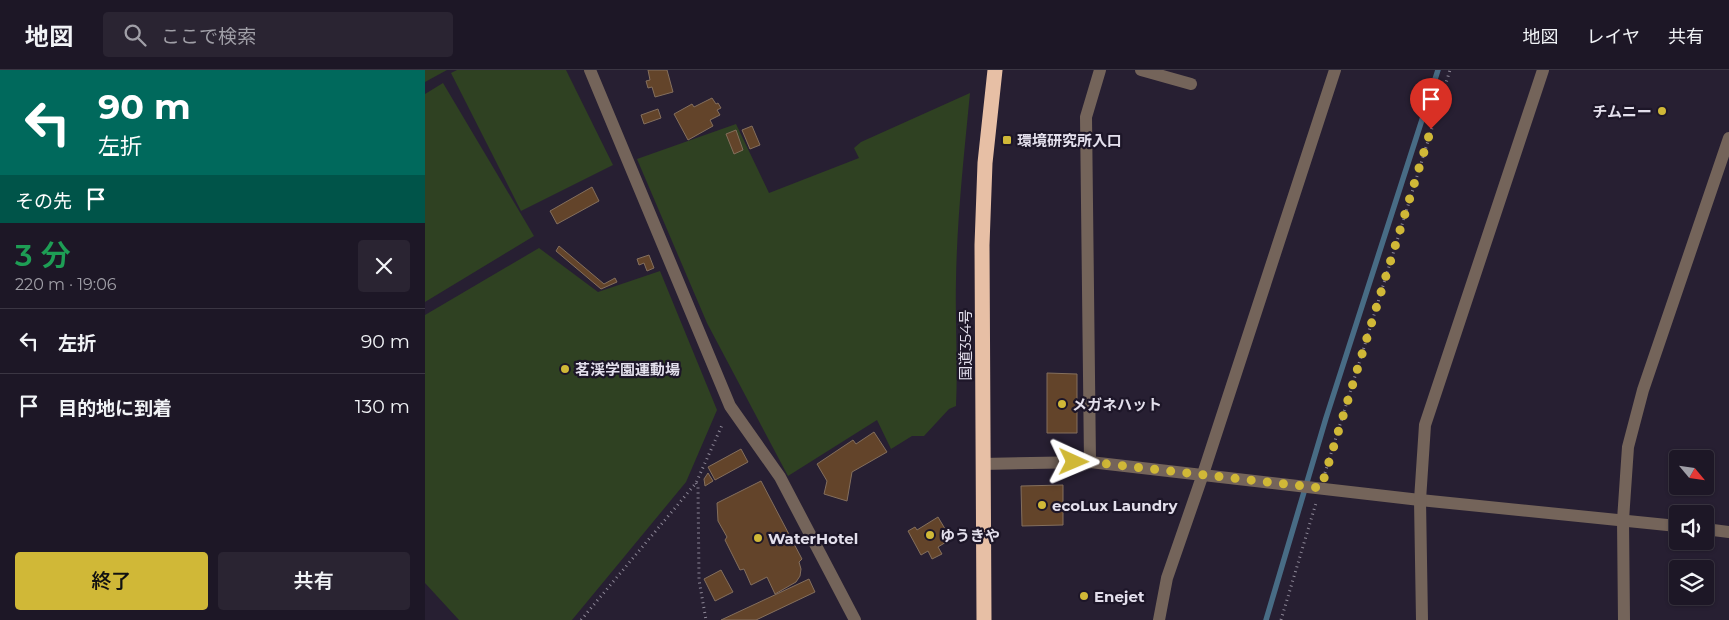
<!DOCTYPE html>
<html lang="ja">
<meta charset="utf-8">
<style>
body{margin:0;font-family:Montserrat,"Noto Sans JP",sans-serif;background:#2a2432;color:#f1f3f6;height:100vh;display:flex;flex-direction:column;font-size:19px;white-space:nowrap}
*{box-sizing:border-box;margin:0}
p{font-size:16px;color:#a09fa7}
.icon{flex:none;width:28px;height:28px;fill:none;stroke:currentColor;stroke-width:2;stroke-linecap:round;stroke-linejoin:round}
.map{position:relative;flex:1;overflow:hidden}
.panel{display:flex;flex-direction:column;background:#1d1726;width:425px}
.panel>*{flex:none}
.hud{background:#00695c;color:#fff;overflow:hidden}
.needle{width:32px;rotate:119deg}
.fabs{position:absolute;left:1244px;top:380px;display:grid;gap:10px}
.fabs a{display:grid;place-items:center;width:45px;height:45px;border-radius:5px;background:#1d1726;box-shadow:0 1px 4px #0004,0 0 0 1px #3b3643;font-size:25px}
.pin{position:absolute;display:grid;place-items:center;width:42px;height:42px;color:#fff;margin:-51px -21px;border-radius:50% 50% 50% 0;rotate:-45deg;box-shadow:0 0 5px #0007}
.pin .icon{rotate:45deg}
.me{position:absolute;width:55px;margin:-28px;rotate:91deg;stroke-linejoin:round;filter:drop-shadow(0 0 4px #0008)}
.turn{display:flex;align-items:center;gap:18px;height:105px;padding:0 15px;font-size:22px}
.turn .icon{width:65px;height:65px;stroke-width:2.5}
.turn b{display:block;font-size:35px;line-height:42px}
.then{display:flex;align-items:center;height:48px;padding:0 15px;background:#0003;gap:10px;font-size:19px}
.round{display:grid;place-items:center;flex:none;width:52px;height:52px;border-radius:5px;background:#2a2432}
.head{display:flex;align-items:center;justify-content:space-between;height:85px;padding:0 15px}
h1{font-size:30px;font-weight:600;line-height:38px;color:#1e9e55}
.primary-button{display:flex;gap:10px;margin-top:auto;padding:10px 15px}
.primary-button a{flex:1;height:58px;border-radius:5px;background:#d0b837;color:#111;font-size:20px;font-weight:600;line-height:58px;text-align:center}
.primary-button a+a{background:#2a2432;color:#f1f3f6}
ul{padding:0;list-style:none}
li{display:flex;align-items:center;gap:15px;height:65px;padding:0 15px;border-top:1px solid #3b3643}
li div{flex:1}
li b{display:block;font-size:19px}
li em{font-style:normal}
header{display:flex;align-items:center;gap:30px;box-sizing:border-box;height:70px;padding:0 25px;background:#1d1726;border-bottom:1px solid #3b3643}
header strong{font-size:24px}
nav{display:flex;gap:28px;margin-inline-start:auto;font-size:18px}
.search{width:350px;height:45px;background:#2a2432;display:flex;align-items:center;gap:12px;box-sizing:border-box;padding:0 18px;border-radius:5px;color:#a09fa7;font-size:19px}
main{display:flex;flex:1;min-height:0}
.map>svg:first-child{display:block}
.green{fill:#2f4122}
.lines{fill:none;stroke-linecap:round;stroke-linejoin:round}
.stream{stroke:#486c85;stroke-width:5.5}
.building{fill:#63442a;stroke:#846f5d}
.path{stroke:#8e8898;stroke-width:3;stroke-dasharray:1 4;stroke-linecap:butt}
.minor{stroke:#74645a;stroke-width:12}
.highway{stroke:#e7bfa5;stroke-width:15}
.route{stroke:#d0b837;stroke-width:9;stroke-dasharray:0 16.2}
.poi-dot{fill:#d0b837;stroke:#1d1628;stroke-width:2}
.labels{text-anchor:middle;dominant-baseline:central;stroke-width:4.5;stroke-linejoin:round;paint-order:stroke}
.poi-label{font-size:15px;font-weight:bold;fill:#e3dfec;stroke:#1d1628;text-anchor:start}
.street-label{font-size:15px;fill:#e3dfec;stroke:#1d1628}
</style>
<header>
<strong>地図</strong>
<div class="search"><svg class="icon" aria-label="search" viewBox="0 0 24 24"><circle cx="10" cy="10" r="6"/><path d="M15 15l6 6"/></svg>ここで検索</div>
<nav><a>地図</a><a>レイヤ</a><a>共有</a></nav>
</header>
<main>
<section class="panel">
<div class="hud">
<div class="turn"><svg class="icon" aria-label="left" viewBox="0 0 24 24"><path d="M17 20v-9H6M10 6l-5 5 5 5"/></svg><div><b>90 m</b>左折</div></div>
<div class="then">その先<svg class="icon" aria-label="arrive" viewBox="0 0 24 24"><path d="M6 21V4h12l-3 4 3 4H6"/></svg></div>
</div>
<div class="head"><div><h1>3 分</h1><p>220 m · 19:06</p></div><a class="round"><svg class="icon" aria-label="close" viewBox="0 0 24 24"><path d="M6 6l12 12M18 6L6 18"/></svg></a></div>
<ul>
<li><svg class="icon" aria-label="left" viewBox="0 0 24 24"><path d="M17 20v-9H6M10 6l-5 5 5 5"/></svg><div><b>左折</b></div><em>90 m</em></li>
<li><svg class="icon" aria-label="arrive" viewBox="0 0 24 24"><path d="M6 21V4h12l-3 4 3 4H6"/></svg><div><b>目的地に到着</b></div><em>130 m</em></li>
</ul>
<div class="primary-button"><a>終了</a><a>共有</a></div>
</section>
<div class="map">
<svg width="1304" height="550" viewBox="0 0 1304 550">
<rect width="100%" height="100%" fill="#271f32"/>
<g class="green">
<polygon points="0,0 22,0 0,12"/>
<polygon points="32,0 141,0 188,95 96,141 26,3"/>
<polygon points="18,13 109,166 0,232 0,24"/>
<path d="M545 23C539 85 532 148 531 210 530 252 533 294 531 336L524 339 499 366H487L466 379 452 350 363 406 282 253 212 89 311 54 344 123 434 88 429 78 436 72Z"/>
<polygon points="114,178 173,222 235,201 292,340 261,412 147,550 34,550 0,513 0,245"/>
</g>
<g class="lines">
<polyline class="stream" points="841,550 901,348 1013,0"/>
</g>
<g class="building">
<polygon points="223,0 242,0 248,22 230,27 227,17 223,18 221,11 225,10"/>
<polygon points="287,28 291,34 293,33 296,38 292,40 295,45 285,50 288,56 263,70 249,44 267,34 269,37"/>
<polygon points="233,39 236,48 219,54 216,45"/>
<polygon points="327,56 335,75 325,79 317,60"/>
<polygon points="311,60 318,80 309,84 301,64"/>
<polygon points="167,117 174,131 132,154 125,141"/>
<polygon points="134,176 179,214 190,208 192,212 176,219 131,181"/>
<polygon points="224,185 229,198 222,201 219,193 214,195 212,189"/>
<polygon points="622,303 652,304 652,363 622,363"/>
<polygon points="449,362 462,382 427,402 422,431 399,424 402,411 392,394 428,370 431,374"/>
<polygon points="316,379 323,392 290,410 283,397"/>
<polygon points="283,403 288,411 280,416 279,409"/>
<polygon points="336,411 377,489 374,492 376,499 375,506 371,512 350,524 342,507 326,515 319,499 315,500 300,470 302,467 293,451 292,433"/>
<polygon points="638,415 638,455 597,456 596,416"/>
<polygon points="513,447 526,469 513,477 517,484 507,489 503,481 496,485 483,461 490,457 492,460"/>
<polygon points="296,500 308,522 290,531 279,509"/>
<polygon points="384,509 390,522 331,550 296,550"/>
</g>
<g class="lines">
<g class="path">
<polyline points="900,403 1025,0"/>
<polyline points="271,413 273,417 274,510 281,550"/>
<polyline points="156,550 271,413 298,353"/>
<polyline points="856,550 891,433"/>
</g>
<g class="minor">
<polyline points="165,0 305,336 355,407 430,550"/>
<polyline points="716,0 766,14"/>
<polyline points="665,392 661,47 675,0"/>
<polyline points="557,394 665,392 995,430 1252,456"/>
<polyline points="1280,459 1304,462"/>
<polyline points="734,550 742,508 778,404 910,0"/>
<polyline points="997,550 995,430 1000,355 1118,0"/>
<polyline points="1199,550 1198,450 1203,377 1218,320 1304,68"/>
</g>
<polyline class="highway" points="559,550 557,175 560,93 570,0"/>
</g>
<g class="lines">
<polyline class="route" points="649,392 665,392 896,418 1006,59"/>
</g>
<g class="poi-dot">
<circle cx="1237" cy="41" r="5"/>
<rect x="577" y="65" width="10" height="10" rx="2.5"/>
<circle cx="140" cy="299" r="5"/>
<circle cx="637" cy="334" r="5"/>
<circle cx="617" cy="435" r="5"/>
<circle cx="505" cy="465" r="5"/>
<circle cx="333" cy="468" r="5"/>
<circle cx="659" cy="526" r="5"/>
</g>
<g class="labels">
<g class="poi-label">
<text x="1227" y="41" text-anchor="end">チムニー</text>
<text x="592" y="70">環境研究所入口</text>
<text x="150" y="299">茗渓学園運動場</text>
<text x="647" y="334">メガネハット</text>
<text x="627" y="435">ecoLux Laundry</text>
<text x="515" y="465">ゆうきや</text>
<text x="343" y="468">WaterHotel</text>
<text x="669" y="526">Enejet</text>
</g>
<g class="street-label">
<text transform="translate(540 275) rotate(-90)">国道354号</text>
</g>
</g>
</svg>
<div class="fabs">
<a><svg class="needle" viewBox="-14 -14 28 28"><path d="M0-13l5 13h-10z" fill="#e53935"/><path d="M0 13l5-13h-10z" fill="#a09fa7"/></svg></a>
<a><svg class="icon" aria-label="sound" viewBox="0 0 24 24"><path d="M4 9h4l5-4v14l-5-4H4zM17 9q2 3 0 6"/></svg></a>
<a><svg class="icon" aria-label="layers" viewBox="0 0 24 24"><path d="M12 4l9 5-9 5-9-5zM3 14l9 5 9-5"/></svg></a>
</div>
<div class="pin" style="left:1006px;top:59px;background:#d93025"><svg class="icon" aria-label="arrive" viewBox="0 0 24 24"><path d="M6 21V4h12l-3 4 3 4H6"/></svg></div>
<svg class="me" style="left:649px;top:392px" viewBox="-20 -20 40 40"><path d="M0-17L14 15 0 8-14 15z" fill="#d0b837" stroke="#fff" stroke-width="4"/></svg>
</div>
</main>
